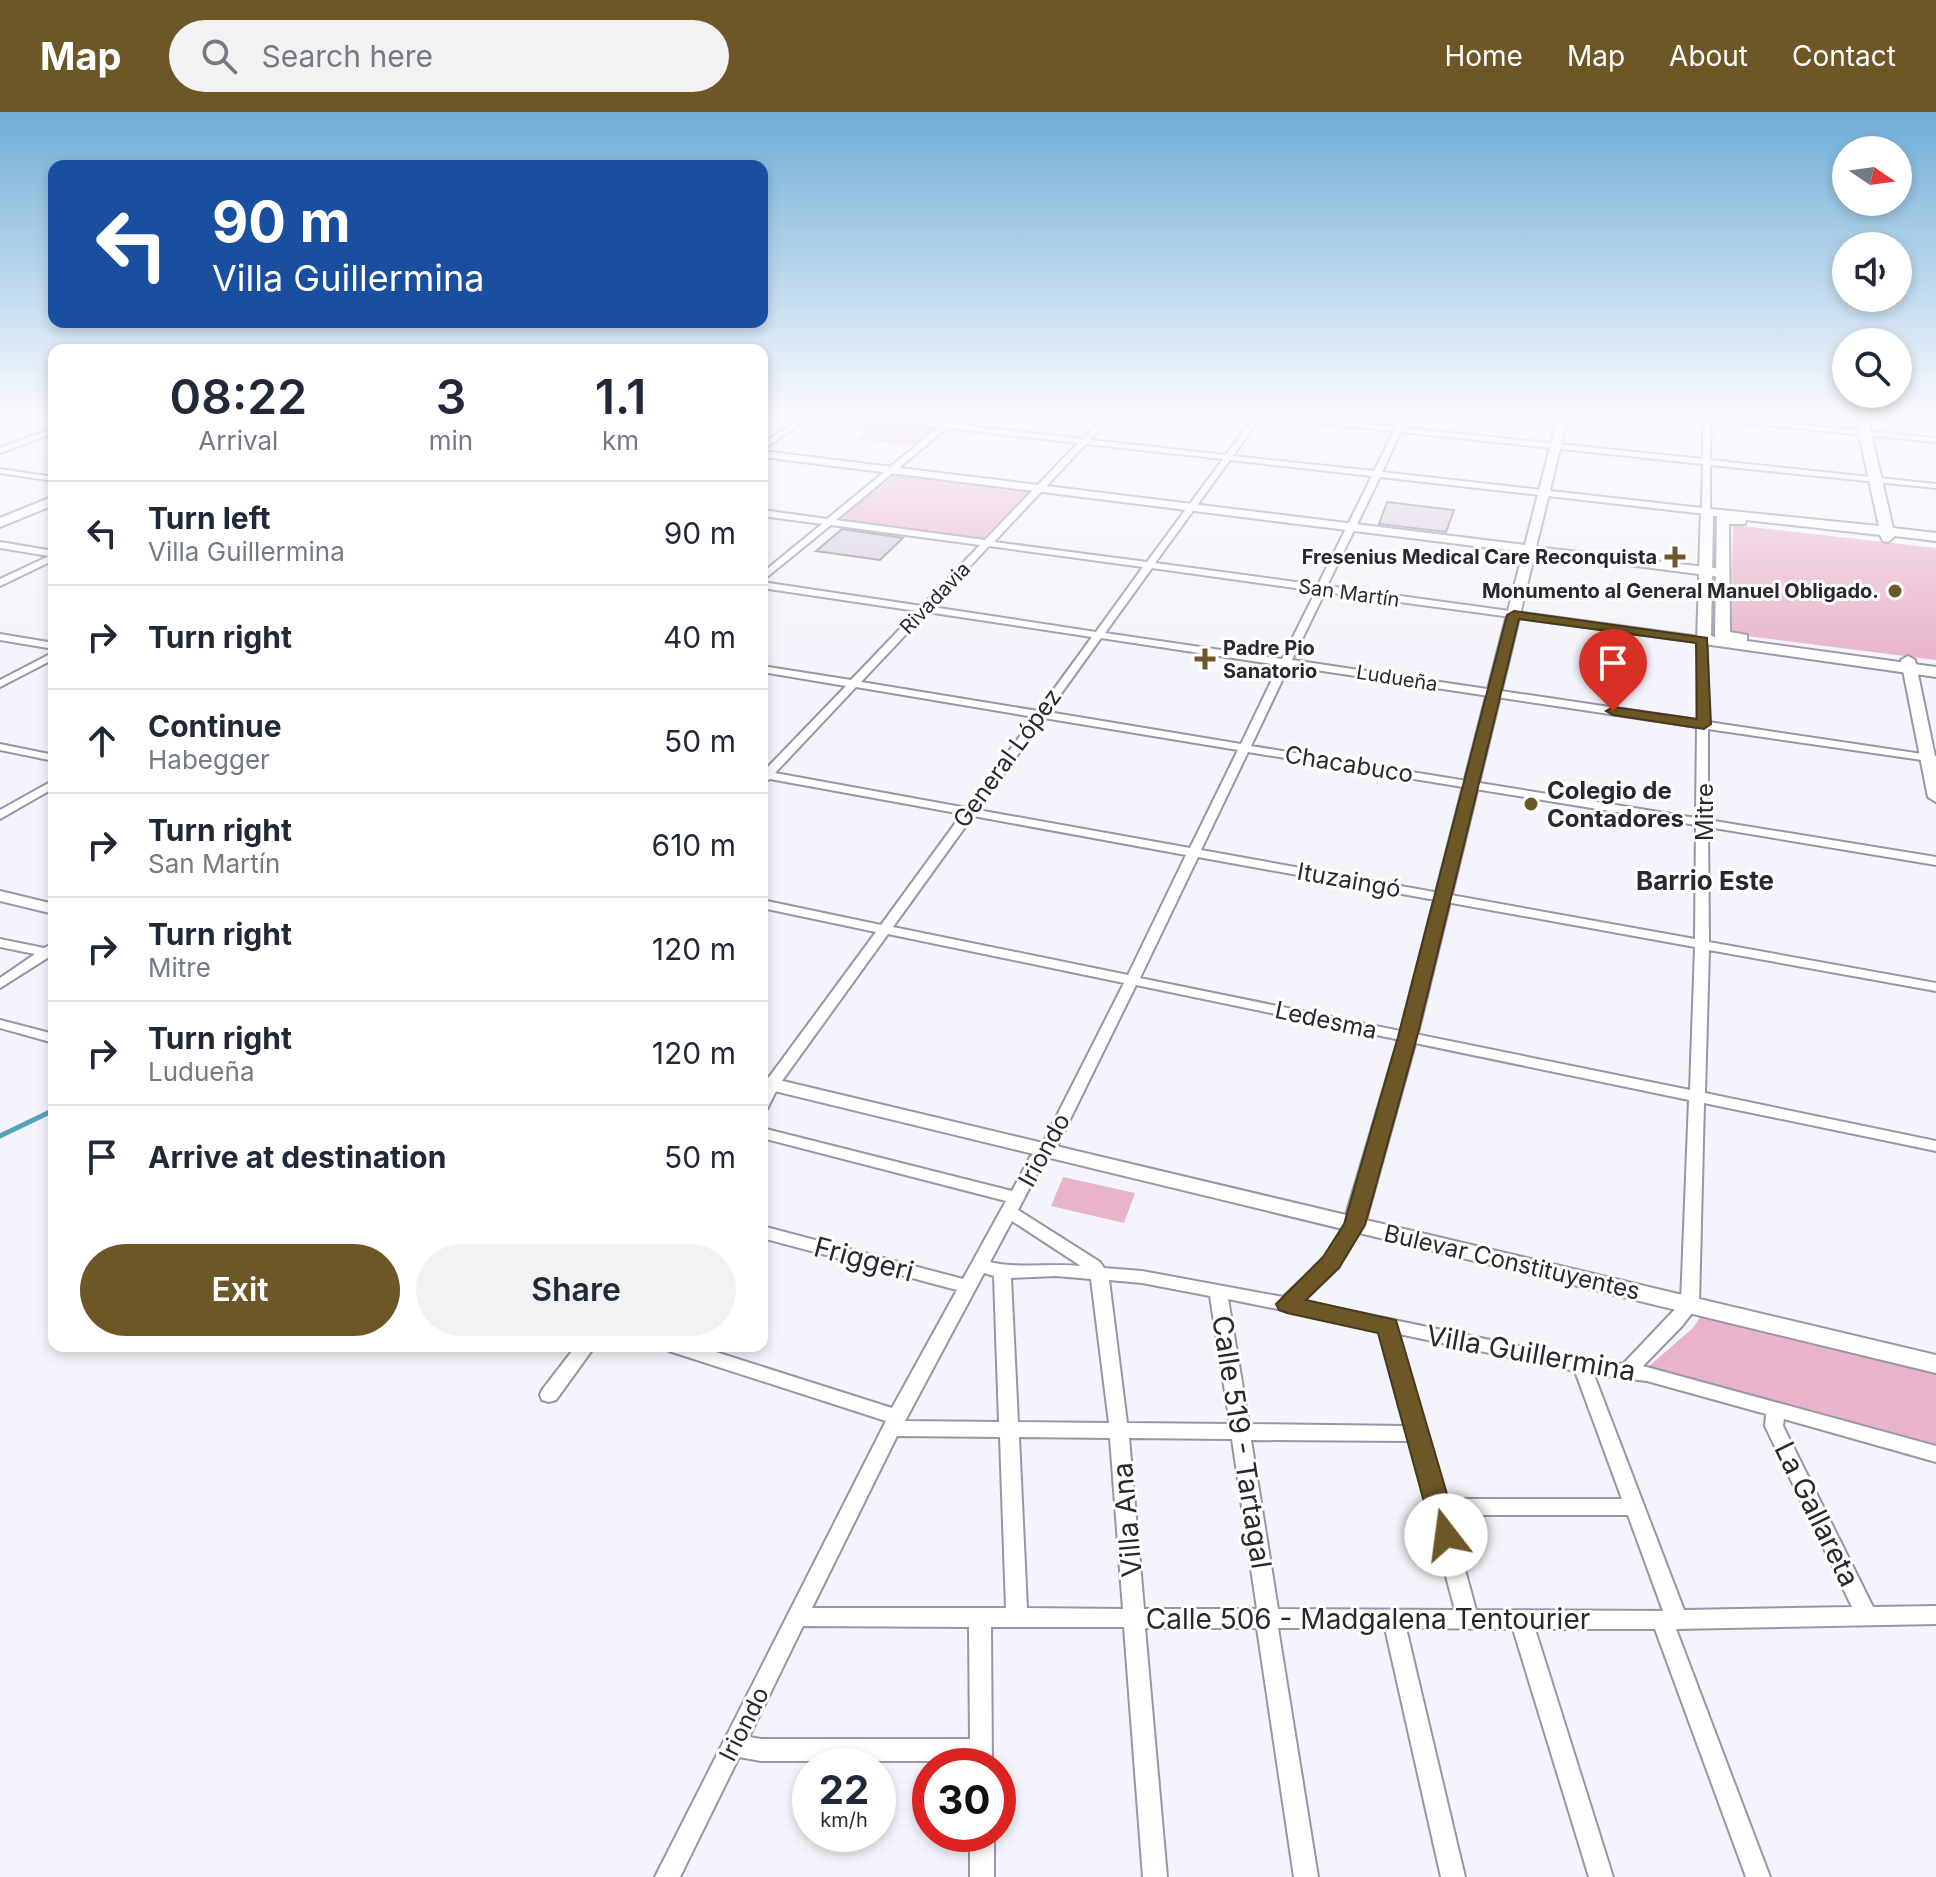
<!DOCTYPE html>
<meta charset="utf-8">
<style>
body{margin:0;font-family:Inter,sans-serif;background:#f2f2f3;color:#1f2937;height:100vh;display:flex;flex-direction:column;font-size:30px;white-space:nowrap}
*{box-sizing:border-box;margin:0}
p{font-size:26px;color:#747a83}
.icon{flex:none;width:44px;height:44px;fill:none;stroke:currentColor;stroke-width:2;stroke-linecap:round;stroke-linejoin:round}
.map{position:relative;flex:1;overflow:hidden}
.drawer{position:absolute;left:48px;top:232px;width:720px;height:1008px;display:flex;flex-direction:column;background:#fff;border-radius:16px;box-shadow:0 4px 12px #0003}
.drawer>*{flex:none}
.guide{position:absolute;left:48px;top:48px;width:720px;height:168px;border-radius:16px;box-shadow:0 4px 12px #0003;background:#1a4fa0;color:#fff;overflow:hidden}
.needle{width:52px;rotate:103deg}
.tools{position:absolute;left:1832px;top:24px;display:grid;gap:16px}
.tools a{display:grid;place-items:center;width:80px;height:80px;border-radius:50%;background:#fff;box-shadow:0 4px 12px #0003;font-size:40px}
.speed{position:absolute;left:792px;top:1636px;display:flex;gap:16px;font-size:40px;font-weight:700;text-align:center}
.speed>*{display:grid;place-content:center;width:104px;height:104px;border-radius:50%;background:#fff;box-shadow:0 4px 12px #0003;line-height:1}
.speed small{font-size:20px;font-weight:400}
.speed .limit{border:12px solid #d22;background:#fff;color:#111}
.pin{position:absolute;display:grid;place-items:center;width:68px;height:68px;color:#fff;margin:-82px -34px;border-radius:50% 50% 50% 0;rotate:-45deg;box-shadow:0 0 8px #0007}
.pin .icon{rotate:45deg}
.me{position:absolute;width:88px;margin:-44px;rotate:345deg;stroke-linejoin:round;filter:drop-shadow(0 0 6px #0008)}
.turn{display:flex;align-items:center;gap:28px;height:168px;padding:0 32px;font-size:36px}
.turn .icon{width:104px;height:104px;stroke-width:2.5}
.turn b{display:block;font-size:56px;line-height:68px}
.eta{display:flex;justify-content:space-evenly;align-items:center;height:136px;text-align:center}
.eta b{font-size:48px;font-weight:600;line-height:56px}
.primary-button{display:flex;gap:16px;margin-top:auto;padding:16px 32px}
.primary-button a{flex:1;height:92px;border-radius:48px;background:#6d5727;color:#fff;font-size:32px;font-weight:600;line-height:92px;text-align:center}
.primary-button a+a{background:#f2f2f3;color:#1f2937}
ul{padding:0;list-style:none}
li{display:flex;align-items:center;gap:24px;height:104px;padding:0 32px;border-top:2px solid #e0e1e3}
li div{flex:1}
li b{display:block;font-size:30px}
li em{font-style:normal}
header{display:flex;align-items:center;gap:48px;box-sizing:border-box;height:112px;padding:0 40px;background:#6d5727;color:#fff}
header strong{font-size:38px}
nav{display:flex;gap:44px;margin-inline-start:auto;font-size:28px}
.search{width:560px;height:72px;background:#f2f2f3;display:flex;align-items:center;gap:20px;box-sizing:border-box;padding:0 28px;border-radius:44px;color:#747a83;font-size:30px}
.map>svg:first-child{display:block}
.green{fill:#e9b3cb}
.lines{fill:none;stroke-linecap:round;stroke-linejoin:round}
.stream{stroke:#59a2bc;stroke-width:5}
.building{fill:#d9cddd;stroke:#918695;stroke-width:2}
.minor-casing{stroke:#9696a8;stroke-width:4}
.tertiary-casing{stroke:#9696a8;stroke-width:4}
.secondary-casing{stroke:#9696a8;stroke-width:4}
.minor{fill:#fff;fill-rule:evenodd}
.tertiary{fill:#fff;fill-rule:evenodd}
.secondary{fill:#fff;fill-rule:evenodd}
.route{fill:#6d5727;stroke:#473919;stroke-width:2}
.poi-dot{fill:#6d5727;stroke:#fff;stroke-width:3}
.labels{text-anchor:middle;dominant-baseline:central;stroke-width:6;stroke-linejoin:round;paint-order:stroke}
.far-poi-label{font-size:20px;font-weight:bold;fill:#29282f;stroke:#fff;text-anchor:end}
.far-street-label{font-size:20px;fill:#29282f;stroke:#fff}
.street-label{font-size:24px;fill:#29282f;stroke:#fff}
.poi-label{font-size:24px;font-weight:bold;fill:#29282f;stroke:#fff;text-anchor:start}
.neighbourhood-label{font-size:26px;font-weight:bold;fill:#29282f;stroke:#fff}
.near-street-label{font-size:28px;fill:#29282f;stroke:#fff}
</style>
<header>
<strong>Map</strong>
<div class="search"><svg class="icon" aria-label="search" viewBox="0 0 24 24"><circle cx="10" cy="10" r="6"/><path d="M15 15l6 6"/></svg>Search here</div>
<nav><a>Home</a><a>Map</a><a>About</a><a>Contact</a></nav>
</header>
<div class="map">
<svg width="1936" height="1765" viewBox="0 0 1936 1765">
<rect width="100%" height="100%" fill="#f4f4fc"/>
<g class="green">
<polygon points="854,307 935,316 913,333 857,327 867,318 844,315"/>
<polygon points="895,361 1031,378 982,428 837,409"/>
<polygon points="1733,413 1936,436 1936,548 1731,522"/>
<polygon points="1063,1065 1135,1081 1124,1111 1051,1094"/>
<polygon points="1701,1204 1936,1260 1936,1334 1650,1259 1649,1254 1693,1216"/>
</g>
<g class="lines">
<polyline class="stream" points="0,1024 54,998"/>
</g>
<g class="building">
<polygon points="1387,390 1454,398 1446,420 1379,412"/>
<polygon points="842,417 903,426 880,448 816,439"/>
</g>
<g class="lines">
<g class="minor-casing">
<g id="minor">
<polygon points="16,304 26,304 0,314 0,309"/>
<polygon points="804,304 812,304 762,338 762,332"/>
<path d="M856 304 944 311 953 304H960L952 312 1082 327 1104 304H1111L1090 328 1226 343 1255 304H1261L1233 344 1374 359 1394 319 1272 306 1268 304H1289L1396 315 1402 304H1408L1403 316 1703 347V307L1694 304H1715L1936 326V330L1711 308 1710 348 1936 372V376L1710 353V399L1706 402 1380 365 1327 474 1707 526 1708 610 1936 644V650L1708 617V708L1936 745V753L1708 715 1709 830 1936 871V879L1709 838 1705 981 1936 1029V1039L1704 991 1699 1192 1682 1214 1643 1254 1936 1334V1350L1784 1307 1783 1314 1873 1495 1936 1494V1512L1676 1517 1770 1765H1746L1655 1517H1535L1613 1765H1589L1513 1517 1406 1516 1465 1765H1441L1385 1516H1278L1318 1765H1294L1257 1516H1145L1167 1765H1143L1124 1515H991L992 1654H970V1649H761L739 1645 680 1765H655L886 1309 669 1239 666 1234H697L892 1296 957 1178 762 1126V1114L963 1167 1006 1089 762 1026V1016L1012 1079 1030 1045 1041 1035 1124 871 888 822 779 973 767 997 762 999V977L764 972 876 820 762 796V788L881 813 962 702 770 667 762 671V659H764L846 574 762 560V554L851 568 917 499 762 476V470L922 494 980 433 831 413 762 469V461L822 412 762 404V398L827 407 939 315 859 306ZM947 316 1078 331 985 428 836 408ZM1401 320 1703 352 1702 396 1382 360ZM1086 332 1223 347 1147 450 994 430ZM1230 348 1372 364 1318 473 1155 451ZM989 434 1143 455 1096 520 932 495ZM1152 456 1316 479 1282 547 1105 521ZM1325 480 1698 530 1697 608 1292 548ZM927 500 1092 525 1038 599 861 570ZM1101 526 1279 553 1241 632 1048 600ZM1289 554 1697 615 1696 706 1251 634ZM856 575 1034 605 967 696 775 661ZM1044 606 1238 638 1190 736 978 698ZM1248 640 1696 713 1695 827 1201 738ZM973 704 1186 743 1128 863 893 815ZM1198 745 1695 835 1690 978 1140 866ZM1136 873 1689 988 1681 1191 1623 1252 1582 1247 1302 1189 1337 1154 1362 1113 1360 1109H1348L1325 1146 1283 1185 1142 1159 1104 1156 1100 1150 1018 1098 1042 1052 1055 1038ZM1012 1109 1081 1154C1051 1151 1019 1157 990 1150ZM984 1161 994 1164 999 1310 905 1309ZM1056 1164 1091 1167 1109 1311 1018 1310 1011 1166ZM1109 1168 1142 1171 1210 1184 1230 1312 1127 1311ZM1228 1187 1380 1218 1406 1314 1249 1312ZM1399 1222 1575 1259 1622 1387H1445ZM1594 1263 1647 1269 1766 1302 1765 1314 1852 1495 1684 1498ZM897 1324 1000 1325 1006 1496H812ZM1019 1325 1110 1326 1123 1497 1027 1496ZM1129 1326 1232 1327 1257 1497H1144ZM1251 1328 1410 1329 1455 1498 1278 1497ZM1450 1403H1628L1663 1499 1476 1498ZM803 1514 969 1515 970 1627H761L749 1625Z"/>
<polygon points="54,316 54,321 0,341 0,336"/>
<polygon points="0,357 54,365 54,369 0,361"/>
<polygon points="0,430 54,439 54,448 0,474 0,467 49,444 0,436"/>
<polygon points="0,522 54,531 54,537 0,528"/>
<polygon points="54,540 54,547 0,575 0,568"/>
<polygon points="0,632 54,643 54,649 0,638"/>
<polygon points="54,668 54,676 0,707 0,698"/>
<polygon points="0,827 44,836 54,831 54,844 49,845 0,876 0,866 35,842 0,835"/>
<polygon points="0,908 54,922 54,931 0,916"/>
<polygon points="576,1234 595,1234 556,1288 549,1290 542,1288 540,1283 542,1278"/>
<rect x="970" y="1722" width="24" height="43"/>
</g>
</g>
<g class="tertiary-casing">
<g id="tertiary">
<polygon points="1558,304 1568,304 1536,435 1722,457 1728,461 1722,465 1535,441 1417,925 1366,1108 1936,1243 1936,1261 762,976 762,964 1346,1103 1399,925 1523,440 762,345 762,339 1525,433"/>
<polygon points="1908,544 1915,548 1936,649 1936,690 1928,685 1901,548"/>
<polygon points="0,779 54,792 54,802 0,789"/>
</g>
</g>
<g class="secondary-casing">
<g id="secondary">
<path d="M1855 304H1867L1893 416 1936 421V429L1895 424 1888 430 1883 429 1880 423 1746 408 1745 412H1729L1730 520 1747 523V529L1936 555V565L1697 531 1701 396 1879 414ZM1713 404H1717L1715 525 1711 524Z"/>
<polygon points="54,384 54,393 0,415 0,406"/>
</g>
</g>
<use href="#minor" class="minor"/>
<use href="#tertiary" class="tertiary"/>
<use href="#secondary" class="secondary"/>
</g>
<linearGradient id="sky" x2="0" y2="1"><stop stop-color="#6fadd6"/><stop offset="0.55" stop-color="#fafafe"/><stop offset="1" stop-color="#fafafe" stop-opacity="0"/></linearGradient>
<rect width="1936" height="551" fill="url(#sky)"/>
<polygon class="route" points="1514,499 1707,526 1711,612 1704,617 1613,603 1606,599 1613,595 1697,607 1696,531 1519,507 1417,925 1365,1113 1339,1156 1306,1188 1396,1208 1459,1423 1455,1431 1446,1434 1437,1431 1433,1423 1378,1221 1287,1201 1279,1198 1276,1192 1323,1145 1344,1112 1398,925 1507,503"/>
<g class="poi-dot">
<path d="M1671 433h8v8h8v8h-8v8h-8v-8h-8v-8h8z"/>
<circle cx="1895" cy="479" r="8"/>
<path d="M1201 535h8v8h8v8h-8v8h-8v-8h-8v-8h8z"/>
<circle cx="1531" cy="692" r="8"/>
</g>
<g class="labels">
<g class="far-poi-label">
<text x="1657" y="445">Fresenius Medical Care Reconquista</text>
<text x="1879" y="479">Monumento al General Manuel Obligado.</text>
<text x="1223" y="536" text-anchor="start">Padre Pio<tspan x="1223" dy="23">Sanatorio</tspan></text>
</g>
<g class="far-street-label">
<text transform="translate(1349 481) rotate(8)">San Martín</text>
<text transform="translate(935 486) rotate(-46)">Rivadavia</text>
<text transform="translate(1397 566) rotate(9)">Ludueña</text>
</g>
<g class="street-label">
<text transform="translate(1007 646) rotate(-54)">General López</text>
<text transform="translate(1349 652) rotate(9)">Chacabuco</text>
<text transform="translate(1704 700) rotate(-90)">Mitre</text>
<text transform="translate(1349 768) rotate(10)">Ituzaingó</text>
<text transform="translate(1326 908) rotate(12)">Ledesma</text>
<text transform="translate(1044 1038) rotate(-61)">Iriondo</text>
<text transform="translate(1512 1150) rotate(13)">Bulevar Constituyentes</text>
<text transform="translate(744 1612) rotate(-63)">Iriondo</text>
</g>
<g class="poi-label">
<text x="1547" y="678">Colegio de<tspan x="1547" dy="28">Contadores</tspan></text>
</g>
<g class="neighbourhood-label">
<text x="1705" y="768">Barrio Este</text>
</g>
<g class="near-street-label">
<text transform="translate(864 1147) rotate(15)">Friggeri</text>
<text transform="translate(1531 1241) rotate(10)">Villa Guillermina</text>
<text transform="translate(1242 1330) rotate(81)">Calle 519 - Tartagal</text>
<text transform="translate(1817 1402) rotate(64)">La Gallareta</text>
<text transform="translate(1127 1408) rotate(-95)">Villa Ana</text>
<text x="1368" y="1507">Calle 506 - Madgalena Tentourier</text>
</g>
</g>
</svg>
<div class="tools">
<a><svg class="needle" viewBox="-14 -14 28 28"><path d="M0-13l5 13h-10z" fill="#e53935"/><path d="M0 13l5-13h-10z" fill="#747a83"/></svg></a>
<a><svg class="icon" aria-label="sound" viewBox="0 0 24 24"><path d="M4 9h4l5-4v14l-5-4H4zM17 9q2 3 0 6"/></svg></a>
<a><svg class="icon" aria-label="search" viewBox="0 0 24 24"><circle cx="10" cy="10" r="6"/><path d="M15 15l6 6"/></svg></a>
</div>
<div class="speed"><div>22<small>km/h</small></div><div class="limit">30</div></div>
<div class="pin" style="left:1613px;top:599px;background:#d93025"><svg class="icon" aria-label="arrive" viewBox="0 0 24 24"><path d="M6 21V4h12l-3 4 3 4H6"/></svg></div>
<svg class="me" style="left:1446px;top:1423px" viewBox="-20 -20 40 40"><circle r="19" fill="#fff"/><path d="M0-13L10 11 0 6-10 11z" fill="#6d5727"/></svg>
<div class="guide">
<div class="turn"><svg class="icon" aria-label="left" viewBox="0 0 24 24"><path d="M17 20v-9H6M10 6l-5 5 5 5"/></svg><div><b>90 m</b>Villa Guillermina</div></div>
</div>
<section class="drawer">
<div class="eta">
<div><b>08:22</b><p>Arrival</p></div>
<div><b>3</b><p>min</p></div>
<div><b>1.1</b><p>km</p></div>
</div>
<ul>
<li><svg class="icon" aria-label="left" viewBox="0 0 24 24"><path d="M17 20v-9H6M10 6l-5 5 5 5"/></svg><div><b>Turn left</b><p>Villa Guillermina</p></div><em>90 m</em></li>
<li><svg class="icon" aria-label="right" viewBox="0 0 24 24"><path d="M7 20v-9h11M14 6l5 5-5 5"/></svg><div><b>Turn right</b></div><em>40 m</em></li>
<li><svg class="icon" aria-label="ahead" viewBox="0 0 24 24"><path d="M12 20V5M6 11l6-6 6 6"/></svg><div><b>Continue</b><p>Habegger</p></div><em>50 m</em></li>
<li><svg class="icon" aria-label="right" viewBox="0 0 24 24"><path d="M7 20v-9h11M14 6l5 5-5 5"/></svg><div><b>Turn right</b><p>San Martín</p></div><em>610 m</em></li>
<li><svg class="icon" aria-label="right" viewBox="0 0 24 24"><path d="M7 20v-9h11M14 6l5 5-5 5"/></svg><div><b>Turn right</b><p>Mitre</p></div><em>120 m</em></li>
<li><svg class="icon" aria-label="right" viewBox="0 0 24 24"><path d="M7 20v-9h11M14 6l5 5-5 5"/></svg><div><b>Turn right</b><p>Ludueña</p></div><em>120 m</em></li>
<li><svg class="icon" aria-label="arrive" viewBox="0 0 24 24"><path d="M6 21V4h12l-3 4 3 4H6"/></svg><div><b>Arrive at destination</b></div><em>50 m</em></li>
</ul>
<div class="primary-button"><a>Exit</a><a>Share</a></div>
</section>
</div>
